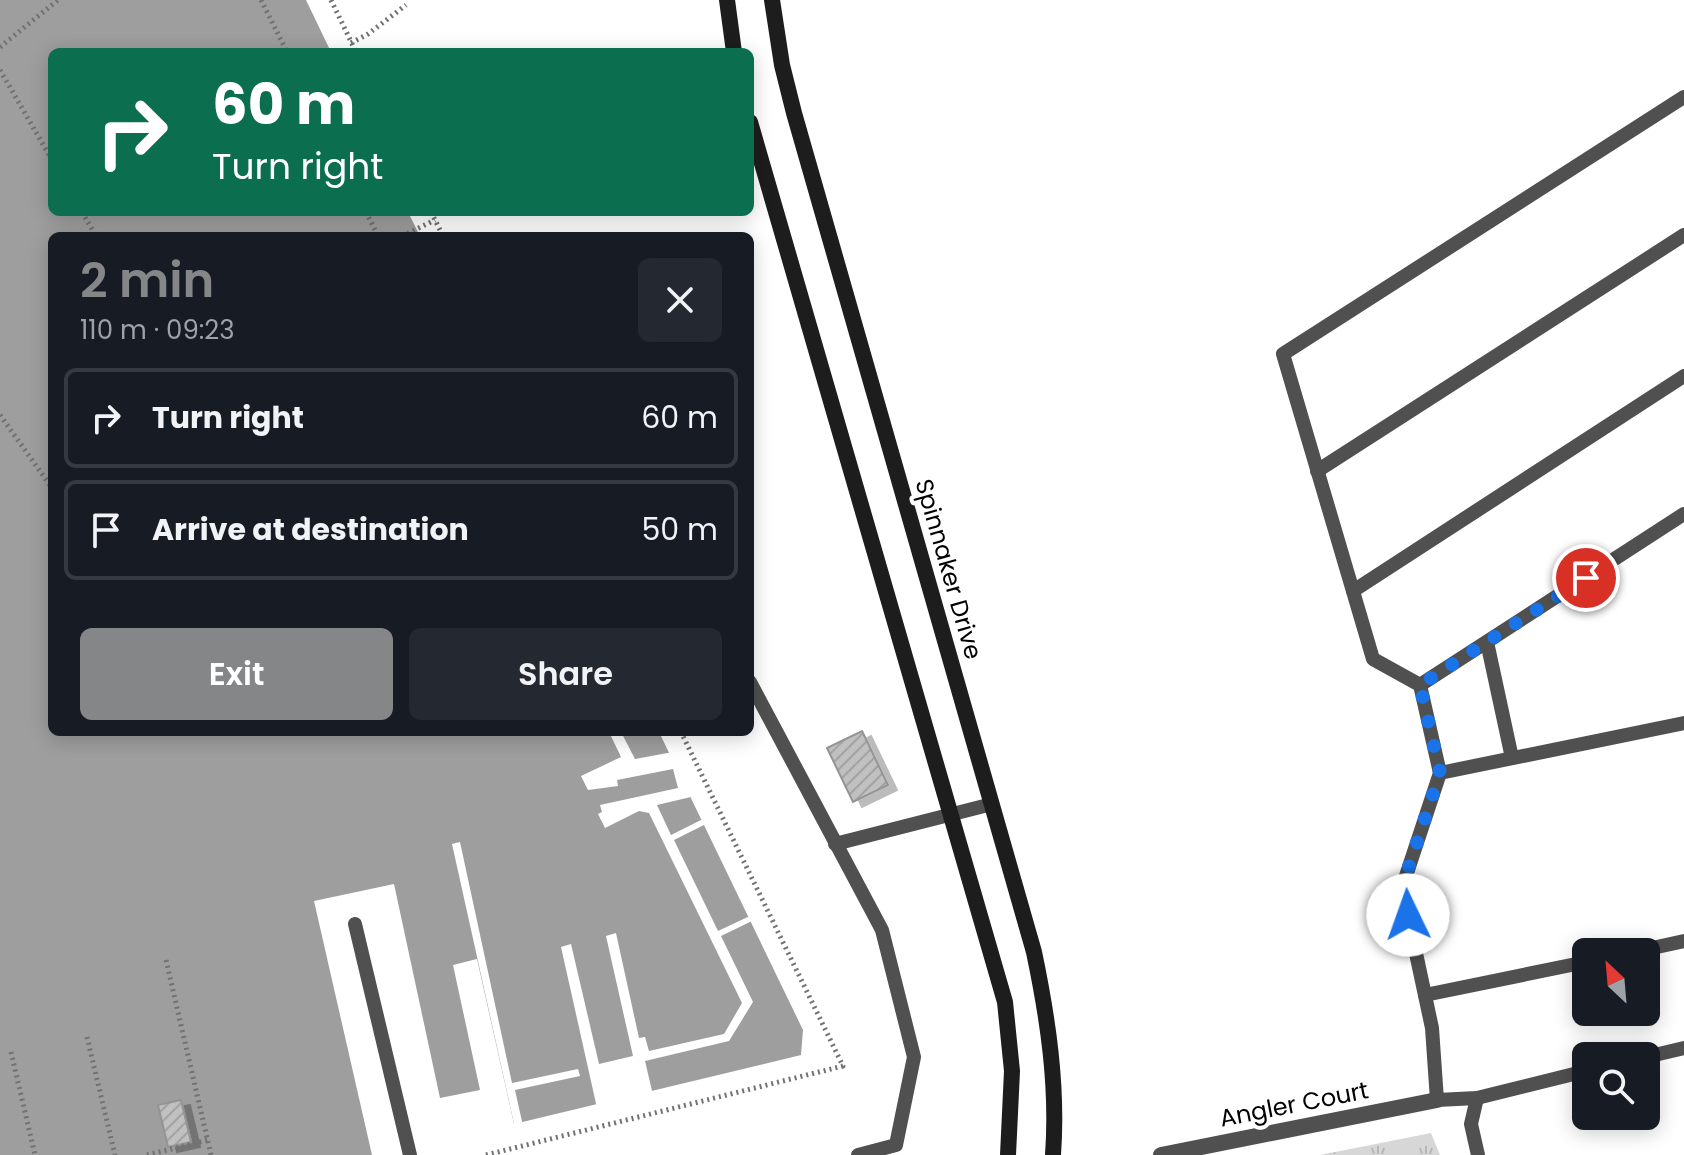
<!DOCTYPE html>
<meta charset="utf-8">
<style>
body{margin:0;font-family:Poppins,sans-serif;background:#242831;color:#f1f3f6;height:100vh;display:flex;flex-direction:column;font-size:30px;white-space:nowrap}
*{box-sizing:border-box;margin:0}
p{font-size:26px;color:#9ea1a6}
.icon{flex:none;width:44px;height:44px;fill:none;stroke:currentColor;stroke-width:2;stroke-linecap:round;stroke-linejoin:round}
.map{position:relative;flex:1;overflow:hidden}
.panel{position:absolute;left:48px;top:232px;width:706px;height:504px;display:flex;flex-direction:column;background:#171b24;border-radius:12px;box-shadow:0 4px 20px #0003}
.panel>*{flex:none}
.top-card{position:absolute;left:48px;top:48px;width:706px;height:168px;border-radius:12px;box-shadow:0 4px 20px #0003;background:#0b6e4f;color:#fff;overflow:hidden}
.needle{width:52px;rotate:334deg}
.buttons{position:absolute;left:1572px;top:938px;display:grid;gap:16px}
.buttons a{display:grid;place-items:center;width:88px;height:88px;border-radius:12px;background:#171b24;box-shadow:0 4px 20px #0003;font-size:40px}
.pin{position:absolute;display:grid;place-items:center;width:68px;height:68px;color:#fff;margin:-34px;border:4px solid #fff;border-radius:50%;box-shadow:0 2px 8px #0007}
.me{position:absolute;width:88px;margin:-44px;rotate:357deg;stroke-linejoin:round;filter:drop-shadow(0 0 6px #0008)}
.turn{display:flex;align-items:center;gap:28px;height:168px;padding:0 32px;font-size:36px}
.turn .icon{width:104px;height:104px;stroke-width:2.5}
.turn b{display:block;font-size:56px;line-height:68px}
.round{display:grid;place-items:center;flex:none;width:84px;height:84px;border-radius:12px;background:#242831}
.head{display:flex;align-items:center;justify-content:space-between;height:136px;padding:0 32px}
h1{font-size:48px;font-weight:600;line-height:60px;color:#858687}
.action{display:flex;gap:16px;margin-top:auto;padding:16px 32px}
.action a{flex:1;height:92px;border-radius:12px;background:#858687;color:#fff;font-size:32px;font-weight:600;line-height:92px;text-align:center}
.action a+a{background:#242831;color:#f1f3f6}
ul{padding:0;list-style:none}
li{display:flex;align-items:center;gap:24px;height:100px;margin:0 16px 12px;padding:0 16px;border:4px solid #363941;border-radius:12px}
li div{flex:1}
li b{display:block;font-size:30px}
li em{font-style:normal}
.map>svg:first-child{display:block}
.park{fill:url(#park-tufts)}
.water{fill:#9e9e9e}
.pier{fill:#fff}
.building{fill:url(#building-hatch);stroke:#949494;stroke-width:2;filter:url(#shadow)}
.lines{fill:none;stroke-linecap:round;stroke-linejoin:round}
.path{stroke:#727272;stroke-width:5;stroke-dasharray:2 4;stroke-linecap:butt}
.lane{stroke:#505050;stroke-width:14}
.street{stroke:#505050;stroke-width:16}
.secondary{stroke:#1d1d1d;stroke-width:16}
.route{stroke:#1a73e8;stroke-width:14;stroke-dasharray:0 25.2}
.labels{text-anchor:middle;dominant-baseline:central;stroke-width:8;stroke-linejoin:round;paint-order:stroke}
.street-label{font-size:24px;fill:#000;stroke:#fff}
</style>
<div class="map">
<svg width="1684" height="1155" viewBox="0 0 1684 1155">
<defs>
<pattern id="park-tufts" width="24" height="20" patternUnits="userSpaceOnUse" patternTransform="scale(2)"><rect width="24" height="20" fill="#d7d7d7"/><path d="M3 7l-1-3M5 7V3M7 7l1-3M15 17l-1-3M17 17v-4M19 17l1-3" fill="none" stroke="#b7b7b7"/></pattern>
<pattern id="building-hatch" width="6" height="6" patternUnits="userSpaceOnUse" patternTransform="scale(2)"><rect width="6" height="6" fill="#c0c0c0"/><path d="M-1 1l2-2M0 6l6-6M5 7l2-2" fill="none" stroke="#a3a3a3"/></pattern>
<filter id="shadow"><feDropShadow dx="9" dy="5" stdDeviation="0" flood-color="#0004"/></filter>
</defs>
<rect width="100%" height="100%" fill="#fff"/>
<polygon class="park" points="1431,1133 1440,1155 1319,1155 1320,1155"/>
<polygon class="water" points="0,0 306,0 331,52 52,52 52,212 408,212 420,236 52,236 52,732 659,732 803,1030 801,1055 514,1124 477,959 453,965 480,1090 440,1098 394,884 314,901 372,1155 0,1155"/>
<g class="pier">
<polygon points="609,732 621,732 635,759 673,752 695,796 657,805 671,835 705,818 708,823 674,840 718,931 752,915 754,920 721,936 753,1002 729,1041 645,1061 653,1095 597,1108 561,947 571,944 599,1064 633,1056 606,936 616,933 639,1038 645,1037 649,1051 724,1034 742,1003 649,813 639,811 605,828 598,814 602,812 600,805 678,788 673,769 617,780 618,786 588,790 581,776 621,757"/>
<polygon points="460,842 512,1083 578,1069 580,1076 515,1090 523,1126 515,1128 452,844"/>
</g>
<g class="building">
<polygon points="862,731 888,785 853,802 827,748"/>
<polygon points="181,1100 191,1142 168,1147 158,1105"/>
</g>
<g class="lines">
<g class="path">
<polyline points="261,0 287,52"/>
<polyline points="331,0 356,52"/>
<polyline points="351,43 368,34 406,5"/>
<polyline points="0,47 58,0"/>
<polyline points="0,70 52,160"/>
<polyline points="82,212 96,236"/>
<polyline points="366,212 378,236"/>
<polyline points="431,212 443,236"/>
<polyline points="402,236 435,220"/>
<polyline points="0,415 52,488"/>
<polyline points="166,960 211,1155"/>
<polyline points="87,1037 115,1155"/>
<polyline points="11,1052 35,1155"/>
<polyline points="147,1155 208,1140"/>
<polyline points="486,1155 843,1066 681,732"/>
</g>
<g class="lane">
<polyline points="1317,471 1684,235"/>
<polyline points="1353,591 1684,376"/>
<polyline points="1487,642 1512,758"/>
<polyline points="750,682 882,930 914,1057 896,1145 858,1155"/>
<polyline points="1420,685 1684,514"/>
<polyline points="1440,773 1684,723"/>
<polyline points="835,844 992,804"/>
<polyline points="355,924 410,1155"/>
<polyline points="1634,952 1684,941"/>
<polyline points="1425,995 1586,962"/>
<polyline points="1646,1057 1684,1048"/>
<polyline points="1586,1071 1477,1098 1437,1100 1432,1028 1402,888 1440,773 1420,685 1373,659 1283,354 1684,97"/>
<polyline points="1477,1098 1471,1124 1478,1155"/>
</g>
<polyline class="street" points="1161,1155 1437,1100"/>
<g class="secondary">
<polyline points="727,0 734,52"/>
<path d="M772 0 782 65 794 113 1034 952C1048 1019 1058 1086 1053 1155"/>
<polyline points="750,122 1005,1002 1012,1071 1008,1155"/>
</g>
</g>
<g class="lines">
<polyline class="route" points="1408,915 1402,888 1440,773 1420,685 1586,578"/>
</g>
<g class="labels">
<g class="street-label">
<text transform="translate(949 569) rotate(74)">Spinnaker Drive</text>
<text transform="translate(1294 1104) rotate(-11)">Angler Court</text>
</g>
</g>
</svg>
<div class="buttons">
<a><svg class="needle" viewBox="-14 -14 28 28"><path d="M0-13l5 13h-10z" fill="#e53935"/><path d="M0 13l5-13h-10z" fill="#9ea1a6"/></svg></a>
<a><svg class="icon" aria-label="search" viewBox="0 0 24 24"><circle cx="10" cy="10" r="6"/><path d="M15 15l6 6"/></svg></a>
</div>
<div class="pin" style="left:1586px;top:578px;background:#d93025"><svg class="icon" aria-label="arrive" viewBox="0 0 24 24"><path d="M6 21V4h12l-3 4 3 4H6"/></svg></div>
<svg class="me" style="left:1408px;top:915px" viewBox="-20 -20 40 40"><circle r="19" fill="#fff"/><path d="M0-13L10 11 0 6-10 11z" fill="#1a73e8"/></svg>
<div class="top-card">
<div class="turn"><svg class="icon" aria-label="right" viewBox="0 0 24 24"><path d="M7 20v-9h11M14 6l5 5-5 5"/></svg><div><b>60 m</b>Turn right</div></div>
</div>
<section class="panel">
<div class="head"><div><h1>2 min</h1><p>110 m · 09:23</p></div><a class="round"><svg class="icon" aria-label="close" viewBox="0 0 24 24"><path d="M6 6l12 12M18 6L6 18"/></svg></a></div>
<ul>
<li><svg class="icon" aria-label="right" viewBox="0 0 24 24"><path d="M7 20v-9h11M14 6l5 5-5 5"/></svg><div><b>Turn right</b></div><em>60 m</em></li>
<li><svg class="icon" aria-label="arrive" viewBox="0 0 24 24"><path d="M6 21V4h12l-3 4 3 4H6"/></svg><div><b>Arrive at destination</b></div><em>50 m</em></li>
</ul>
<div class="action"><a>Exit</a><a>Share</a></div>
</section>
</div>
